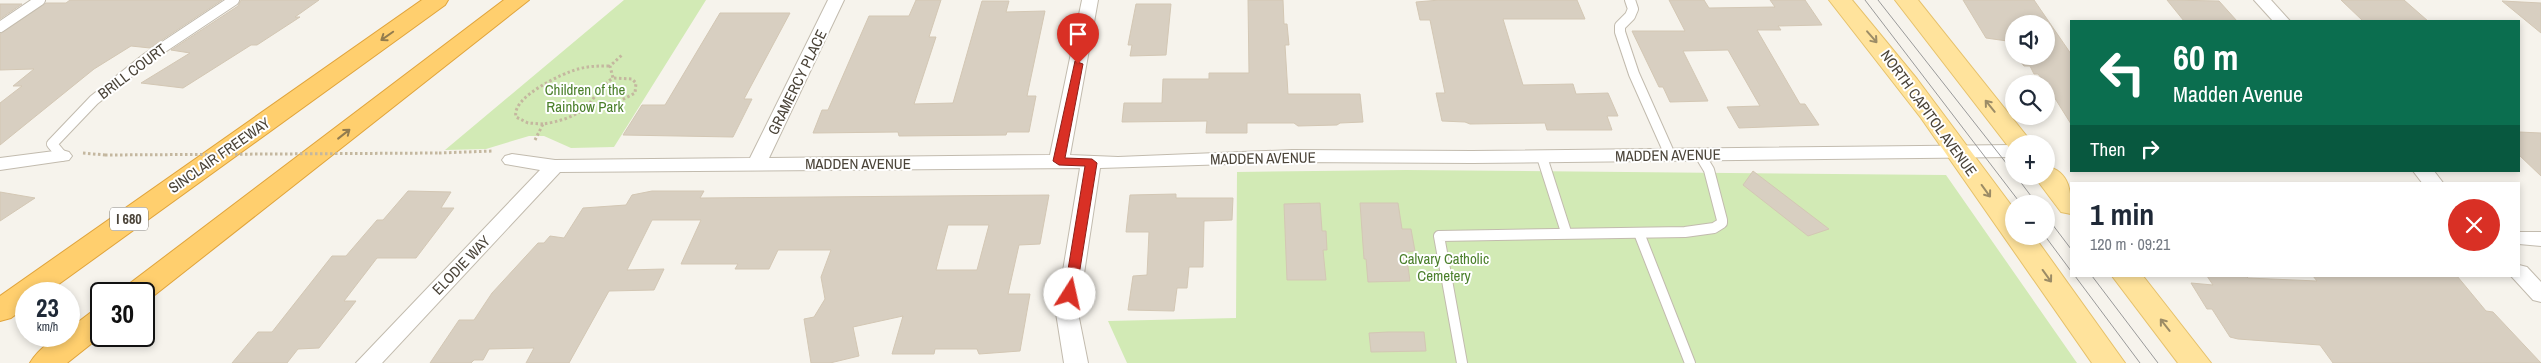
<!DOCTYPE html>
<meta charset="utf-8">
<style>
body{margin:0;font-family:"Archivo Narrow",sans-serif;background:#f6f6f7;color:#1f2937;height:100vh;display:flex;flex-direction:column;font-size:19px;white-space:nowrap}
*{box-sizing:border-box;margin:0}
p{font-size:16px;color:#747a83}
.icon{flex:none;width:28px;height:28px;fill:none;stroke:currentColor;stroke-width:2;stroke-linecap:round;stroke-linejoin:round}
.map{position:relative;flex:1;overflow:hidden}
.sheet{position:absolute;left:2070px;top:182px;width:450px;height:95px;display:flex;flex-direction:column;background:#fff;border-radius:0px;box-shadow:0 2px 8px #0003}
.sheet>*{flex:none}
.guide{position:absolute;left:2070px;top:20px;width:450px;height:152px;border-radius:0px;box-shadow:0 2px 8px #0003;background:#0b6e4f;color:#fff;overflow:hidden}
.buttons{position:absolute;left:2005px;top:15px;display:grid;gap:10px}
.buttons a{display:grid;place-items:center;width:50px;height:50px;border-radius:50%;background:#fff;box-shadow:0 2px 8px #0003;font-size:25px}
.speed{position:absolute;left:15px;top:282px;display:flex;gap:10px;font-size:25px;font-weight:700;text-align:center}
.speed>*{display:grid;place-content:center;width:65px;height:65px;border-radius:50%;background:#fff;box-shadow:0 2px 8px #0003;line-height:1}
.speed small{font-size:12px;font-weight:400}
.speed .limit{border:2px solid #111;border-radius:8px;background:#fff;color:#111}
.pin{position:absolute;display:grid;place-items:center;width:42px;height:42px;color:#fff;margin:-51px -21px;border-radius:50% 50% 50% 0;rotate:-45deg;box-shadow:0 0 5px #0007}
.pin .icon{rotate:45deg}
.me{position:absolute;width:55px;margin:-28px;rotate:10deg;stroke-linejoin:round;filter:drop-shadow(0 0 4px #0008)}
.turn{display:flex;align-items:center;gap:18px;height:105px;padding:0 20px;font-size:22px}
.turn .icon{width:65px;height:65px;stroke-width:2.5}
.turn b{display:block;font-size:35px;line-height:42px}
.then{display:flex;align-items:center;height:48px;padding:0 20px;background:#0003;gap:10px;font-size:19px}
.round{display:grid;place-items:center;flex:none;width:52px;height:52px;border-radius:26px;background:#f6f6f7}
.headline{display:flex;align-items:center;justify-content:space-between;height:85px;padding:0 20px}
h1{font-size:30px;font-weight:700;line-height:38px}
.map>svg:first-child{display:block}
.green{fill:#d2eab5}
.building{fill:#d8cfc1;stroke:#d3c7b4;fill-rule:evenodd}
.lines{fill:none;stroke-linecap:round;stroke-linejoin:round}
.lane-casing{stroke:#c2bbae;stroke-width:12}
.street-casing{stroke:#c2bbae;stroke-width:2}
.primary-casing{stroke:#e6c16a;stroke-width:2}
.highway-casing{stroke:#e0a43c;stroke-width:2}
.path{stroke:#c4b79f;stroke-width:3;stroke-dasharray:2.5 2.5;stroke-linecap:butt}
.lane{stroke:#fff;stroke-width:10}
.street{fill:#fff;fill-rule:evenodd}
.primary{fill:#ffe39c;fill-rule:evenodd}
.highway{fill:#ffcf6e;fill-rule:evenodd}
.tram{stroke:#9a9a9a;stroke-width:1}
.path-bridge{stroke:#c4b79f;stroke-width:3;stroke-dasharray:2.5 2.5;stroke-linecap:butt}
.oneway{stroke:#937c4e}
.oneway2{stroke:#9c8c66}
.route{fill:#d93025;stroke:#8d1f18}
.labels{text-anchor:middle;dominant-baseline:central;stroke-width:4;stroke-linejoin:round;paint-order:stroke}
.shield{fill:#fff;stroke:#817c74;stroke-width:1}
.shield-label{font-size:14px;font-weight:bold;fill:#4b4439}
.street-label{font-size:15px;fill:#4b4439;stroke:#fff}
.park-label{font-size:15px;fill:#4a7f2a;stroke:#fff}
</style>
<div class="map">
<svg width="2541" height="363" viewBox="0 0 2541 363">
<rect width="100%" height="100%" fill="#f6f3ec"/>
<g class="green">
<polygon points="624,0 706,0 614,147 571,148 544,136 529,136 486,149 445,150"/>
<polygon points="1406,170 1946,175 2077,363 1127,363 1108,321 1236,318 1237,172"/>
</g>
<g class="building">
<polygon points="70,0 222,0 150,48 131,46 94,69 0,145 0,103 22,86 13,86 34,69 0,70 0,34 46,3 66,3"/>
<polygon points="241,0 319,0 295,17 300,17 257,45 251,45 183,88 141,83 190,53 171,50 238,6"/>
<polygon points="916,0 941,0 929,37 936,37 914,104 953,103 982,1 1009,1 1006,12 1045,11 1027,96 1036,96 1029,132 1007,132 1006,135 899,136 898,132 813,133 822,110 828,110 869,16 909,16"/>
<polygon points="1248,0 1283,0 1284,24 1287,24 1289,45 1285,45 1288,94 1360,94 1363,122 1340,123 1337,125 1298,126 1294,123 1247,123 1247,133 1206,133 1207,121 1122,122 1124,103 1162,103 1163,79 1209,79 1209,73 1249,73"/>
<polygon points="1440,0 1577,0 1585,19 1503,19 1523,85 1573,84 1576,94 1608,93 1618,116 1607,116 1612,130 1547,130 1545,123 1470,124 1465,122 1442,121 1436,93 1445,93 1430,20 1420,20 1416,2"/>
<polygon points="1669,0 1704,0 1709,8 1775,7 1770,0 1805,0 1822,25 1778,26 1781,30 1757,30 1800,104 1805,104 1819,125 1739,128 1727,107 1760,106 1728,50 1683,51 1708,101 1670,102 1663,87 1659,87 1632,31 1685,31"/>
<polygon points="1963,0 2034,0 2071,54 2071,124 2046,84 2038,74 2034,74 2030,66 2024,66 2016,56 2046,56 2046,24 2014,24 2014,52 2007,41 1986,38"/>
<polygon points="2167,0 2219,1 2237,21 2184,21"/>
<polygon points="2341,0 2404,0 2428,21 2363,21"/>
<polygon points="2502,1 2541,3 2541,33"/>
<polygon points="0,4 22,4 0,19"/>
<polygon points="1136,4 1171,4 1166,55 1130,56 1132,45 1128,45"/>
<polygon points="720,13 790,13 744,99 752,99 733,137 623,135 642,105 665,105"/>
<polygon points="2519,132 2541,133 2541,176 2519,155"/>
<polygon points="1753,171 1829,229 1808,236 1743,185"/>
<polygon points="408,191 451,192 441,208 454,208 416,258 377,258 344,301 356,301 319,348 298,349 287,363 232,363 258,332 272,332 332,256 346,256 377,220 383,220"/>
<path d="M652 191H704L700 198 1049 195 1040 244 1019 245 1008 294H1030L1020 351 979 354 977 349H935L934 354H892L903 316 853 327 859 356 830 363H811L804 319 814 317 825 299 821 277 831 250H778L769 269H735L738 264H681L701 220H652L627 270 664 269 654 290 609 291 569 363H526L534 348 489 349 483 360H474L471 363H430L459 320H474L492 293 538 243H544L550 236 564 238 583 208 626 205 632 195ZM948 225H989L977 270H936Z"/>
<polygon points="0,192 35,198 0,221"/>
<polygon points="1176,194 1176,198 1233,198 1232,220 1204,221 1203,267 1189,267 1187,288 1177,288 1174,311 1128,310 1133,276 1147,275 1149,232 1126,232 1130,195"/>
<polygon points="1320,203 1322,231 1326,231 1327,250 1323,250 1326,280 1287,280 1284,204"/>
<polygon points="1360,203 1398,203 1402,229 1411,229 1415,251 1406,252 1410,281 1368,282 1366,259 1364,259"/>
<polygon points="2207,276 2246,276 2248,278 2317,281 2313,276 2457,276 2486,311 2493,312 2541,363 2333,363 2320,345 2238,339 2230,337 2212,309 2207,309 2191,283 2213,285"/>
<polygon points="1388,332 1424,332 1426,351 1371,352 1369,333"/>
</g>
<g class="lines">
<g class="lane-casing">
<g id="lane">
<polyline points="1630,0 1633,9 1630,16 1620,26 1620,32 1634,74 1670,155"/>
<polyline points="0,27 40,0"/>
<polyline points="62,156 52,144 94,100 147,58 234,0"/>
<polyline points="1542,157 1566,232"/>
<polyline points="1639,233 1690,363"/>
<polyline points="1462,363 1439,236 1685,232 1714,228 1722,223 1722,220 1709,170 1700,155"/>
</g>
</g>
<g class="street-casing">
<g id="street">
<polygon points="828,0 844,0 769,158 1050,155 1082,0 1098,0 1070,155 1118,157 1292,150 1472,151 2014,145 2014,157 1472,163 1292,162 1100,168 1078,313 1088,363 1064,363 1056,313 1080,168 560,172 382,363 356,363 540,170 505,164 502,160 505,156 512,154 555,160 750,158"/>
<polygon points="2254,0 2271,0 2290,21 2273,21"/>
<polygon points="62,150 69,152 72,156 69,160 0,170 0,158"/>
<polygon points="2413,171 2434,171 2444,184 2423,184"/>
<polygon points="2519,232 2541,232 2541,246 2519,244"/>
<polygon points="2519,265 2527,267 2541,282 2541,302 2533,300 2511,276 2519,276"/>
</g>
</g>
<g class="primary-casing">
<g id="primary">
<polygon points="1829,0 1852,0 1917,79 2014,209 2014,236 2034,236 2125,363 2092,363 1921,118"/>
<polygon points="1895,0 1918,0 2033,144 2014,144 2014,150 2011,150"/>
<path d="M2046 166C2071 172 2071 193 2071 214L2061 212 2034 176H2046Z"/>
<polygon points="2112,276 2143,276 2211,363 2178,363"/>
</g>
</g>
<g class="highway-casing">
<g id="highway">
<polygon points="422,0 448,0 445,5 45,294 26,294 26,307 11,318 0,321 0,296"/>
<polygon points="504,0 529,0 147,301 144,302 144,294 121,294 125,287"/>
<path d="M101 310V336L67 363H30C38 350 54 336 69 336V329L90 313Z"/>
</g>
</g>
<g class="path">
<polyline points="589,105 614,104 635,93 636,83 632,79 613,78"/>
<path d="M543 124 528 123 516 117C511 97 563 73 578 69 589 66 599 66 610 66"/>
<path d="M535 140 543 124C558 122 579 116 589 104 597 94 602 85 613 78L610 66 622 55"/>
<polyline points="83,153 105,155"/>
<polyline points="439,153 493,151"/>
</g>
<use href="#lane" class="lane"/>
<use href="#street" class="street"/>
<use href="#primary" class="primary"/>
<use href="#highway" class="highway"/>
<g class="tram">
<polyline points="1865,0 2021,204"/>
<polyline points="1878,0 2014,173"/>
<polyline points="2016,176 2037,204"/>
<polyline points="2046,216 2071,249"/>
<polyline points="2045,236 2071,271"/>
<polyline points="2075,276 2140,363"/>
<polyline points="2092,276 2158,363"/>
</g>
<polyline class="path-bridge" points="105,155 439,153"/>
</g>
<defs><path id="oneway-shaft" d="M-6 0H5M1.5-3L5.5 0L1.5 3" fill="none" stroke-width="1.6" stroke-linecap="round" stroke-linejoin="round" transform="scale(1.25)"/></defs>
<g class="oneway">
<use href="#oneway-shaft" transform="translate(387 36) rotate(145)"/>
<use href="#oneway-shaft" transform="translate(344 134) rotate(-38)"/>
</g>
<g class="oneway2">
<use href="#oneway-shaft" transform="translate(1872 37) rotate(49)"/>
<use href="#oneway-shaft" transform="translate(1990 106) rotate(-129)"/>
<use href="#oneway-shaft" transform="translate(1986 191) rotate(54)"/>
<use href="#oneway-shaft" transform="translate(2047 276) rotate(54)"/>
<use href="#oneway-shaft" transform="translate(2165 325) rotate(-128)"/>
</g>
<polygon class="route" points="1075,61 1083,64 1065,158 1092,159 1097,163 1076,294 1070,298 1064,294 1085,166 1059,165 1053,161"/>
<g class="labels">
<rect class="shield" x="110" y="207.5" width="38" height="23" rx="4"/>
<g class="shield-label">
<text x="129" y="219">I 680</text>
</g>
<g class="street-label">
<text transform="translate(132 71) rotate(-37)">BRILL COURT</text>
<text transform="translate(797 82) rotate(-64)">GRAMERCY PLACE</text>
<text transform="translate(1929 113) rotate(54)">NORTH CAPITOL AVENUE</text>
<text transform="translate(219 155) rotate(-35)">SINCLAIR FREEWAY</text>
<text transform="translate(1668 155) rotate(-1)">MADDEN AVENUE</text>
<text transform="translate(1263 158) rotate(-1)">MADDEN AVENUE</text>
<text x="858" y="163">MADDEN AVENUE</text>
<text transform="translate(461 265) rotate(-46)">ELODIE WAY</text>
</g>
<g class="park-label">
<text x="585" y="89">Children of the<tspan x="585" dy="17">Rainbow Park</tspan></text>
<text x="1444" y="258">Calvary Catholic<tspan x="1444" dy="17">Cemetery</tspan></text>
</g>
</g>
</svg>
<div class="buttons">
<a><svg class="icon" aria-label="sound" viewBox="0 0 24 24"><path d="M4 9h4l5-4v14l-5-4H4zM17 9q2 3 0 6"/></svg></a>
<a><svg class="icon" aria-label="search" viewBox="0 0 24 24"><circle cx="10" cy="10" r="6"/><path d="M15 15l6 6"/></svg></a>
<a>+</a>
<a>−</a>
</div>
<div class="speed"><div>23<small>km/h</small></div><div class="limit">30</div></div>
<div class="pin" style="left:1078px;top:64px;background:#d93025"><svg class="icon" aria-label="arrive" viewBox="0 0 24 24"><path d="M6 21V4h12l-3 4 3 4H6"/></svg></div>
<svg class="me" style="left:1070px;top:294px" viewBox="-20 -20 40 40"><circle r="19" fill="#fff"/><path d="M0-13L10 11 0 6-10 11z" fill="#d93025"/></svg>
<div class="guide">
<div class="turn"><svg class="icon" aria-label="left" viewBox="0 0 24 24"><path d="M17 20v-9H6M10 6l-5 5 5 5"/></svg><div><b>60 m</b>Madden Avenue</div></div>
<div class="then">Then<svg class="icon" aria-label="right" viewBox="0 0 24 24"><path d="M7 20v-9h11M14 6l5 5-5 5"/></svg></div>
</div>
<section class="sheet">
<div class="headline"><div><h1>1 min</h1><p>120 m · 09:21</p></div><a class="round" style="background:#d93025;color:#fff"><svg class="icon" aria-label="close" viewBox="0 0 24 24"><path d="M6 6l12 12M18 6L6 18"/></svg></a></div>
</section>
</div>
